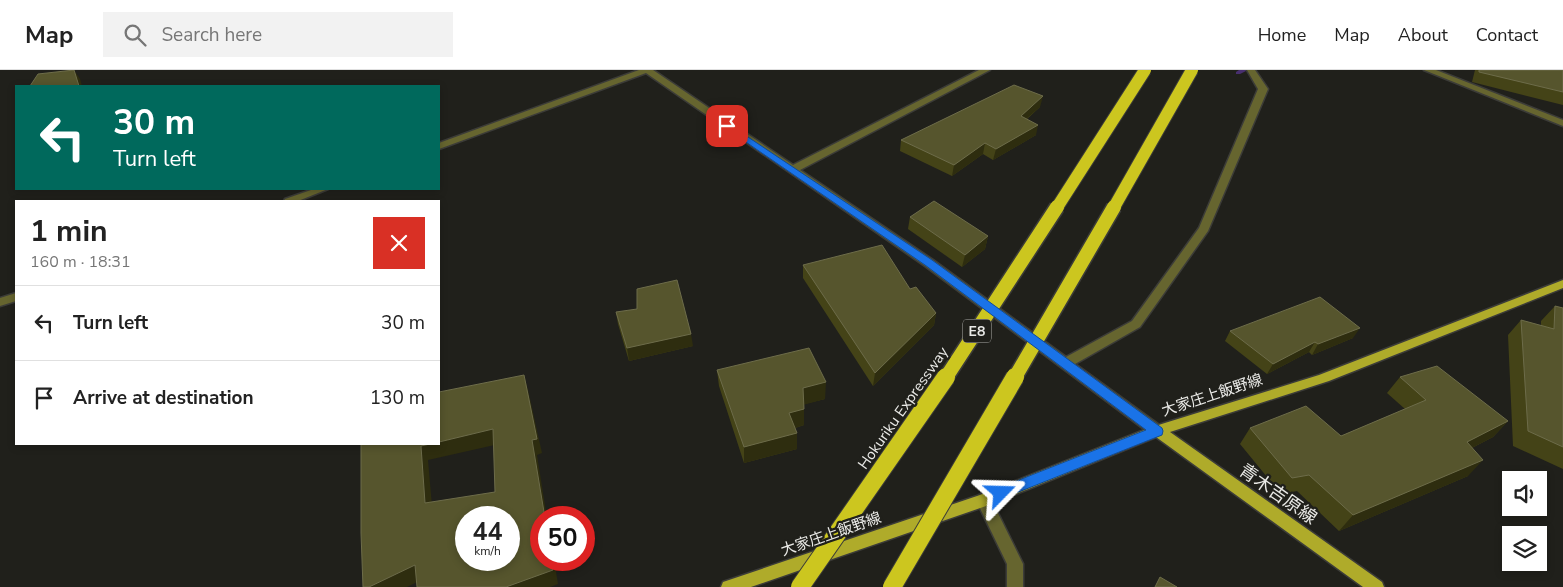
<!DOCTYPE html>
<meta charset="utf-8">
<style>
body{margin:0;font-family:"Nunito Sans","Noto Sans JP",sans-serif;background:#f2f2f2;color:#222;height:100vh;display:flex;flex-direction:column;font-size:19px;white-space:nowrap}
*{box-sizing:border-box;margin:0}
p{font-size:16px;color:#767676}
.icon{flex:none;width:28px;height:28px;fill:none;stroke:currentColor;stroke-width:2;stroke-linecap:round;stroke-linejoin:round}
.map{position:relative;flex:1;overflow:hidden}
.panel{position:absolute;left:15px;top:130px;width:425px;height:245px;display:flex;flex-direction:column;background:#fff;border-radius:0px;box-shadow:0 2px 8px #0003}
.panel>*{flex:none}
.banner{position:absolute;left:15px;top:15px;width:425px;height:105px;border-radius:0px;box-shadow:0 2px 8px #0003;background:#00695c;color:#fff;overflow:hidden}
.tools{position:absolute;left:1502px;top:401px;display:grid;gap:10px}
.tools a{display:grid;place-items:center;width:45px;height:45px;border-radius:0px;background:#fff;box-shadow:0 2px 8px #0003;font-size:25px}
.speed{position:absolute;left:455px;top:436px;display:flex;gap:10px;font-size:25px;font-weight:700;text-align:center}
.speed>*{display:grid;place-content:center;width:65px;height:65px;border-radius:50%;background:#fff;box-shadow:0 2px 8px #0003;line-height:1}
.speed small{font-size:12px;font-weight:400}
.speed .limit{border:8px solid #d22;background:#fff;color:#111}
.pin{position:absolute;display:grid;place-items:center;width:42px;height:42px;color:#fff;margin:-21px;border-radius:10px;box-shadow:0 2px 8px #0006}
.me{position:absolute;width:55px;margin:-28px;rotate:68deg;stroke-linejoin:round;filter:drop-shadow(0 0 4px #0008)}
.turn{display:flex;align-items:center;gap:18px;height:105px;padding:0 15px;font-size:22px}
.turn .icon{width:65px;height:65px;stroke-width:2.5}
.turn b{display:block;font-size:35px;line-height:42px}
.round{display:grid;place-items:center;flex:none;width:52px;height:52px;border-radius:0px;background:#f2f2f2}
.overview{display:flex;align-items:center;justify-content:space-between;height:85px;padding:0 15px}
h1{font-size:30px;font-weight:700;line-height:38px}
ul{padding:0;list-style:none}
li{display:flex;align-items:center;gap:15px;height:75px;padding:0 15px;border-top:1px solid #e0e0e0}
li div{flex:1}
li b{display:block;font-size:19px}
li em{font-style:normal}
header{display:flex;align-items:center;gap:30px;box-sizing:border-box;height:70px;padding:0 25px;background:#fff;border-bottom:1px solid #e0e0e0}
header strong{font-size:24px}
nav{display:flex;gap:28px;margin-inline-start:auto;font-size:18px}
.search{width:350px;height:45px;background:#f2f2f2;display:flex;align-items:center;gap:12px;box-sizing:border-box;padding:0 18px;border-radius:0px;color:#767676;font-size:19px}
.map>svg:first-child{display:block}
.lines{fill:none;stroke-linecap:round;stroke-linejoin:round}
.stream{fill:#482f6f;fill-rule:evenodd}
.minor-casing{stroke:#3c3c38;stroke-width:3}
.major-casing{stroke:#3c3c38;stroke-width:3}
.minor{fill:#66652f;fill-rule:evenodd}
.major{fill:#afab2a;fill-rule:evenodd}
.highway-bridge-far2-casing{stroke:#3c3c38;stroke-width:14;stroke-linecap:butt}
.highway-bridge-far1-casing{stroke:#3c3c38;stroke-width:17;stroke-linecap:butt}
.highway-bridge-casing{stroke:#3c3c38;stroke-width:20;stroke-linecap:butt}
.highway-bridge-far2{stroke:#ccc61f;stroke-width:12}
.highway-bridge-far1{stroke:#ccc61f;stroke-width:14}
.highway-bridge{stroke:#ccc61f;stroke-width:18}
.wall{fill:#444317}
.shaded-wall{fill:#2e2d0f}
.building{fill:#56552d;stroke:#6d6c4a;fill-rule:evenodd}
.route{fill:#1a73e8;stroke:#114b97}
.labels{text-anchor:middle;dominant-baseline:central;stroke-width:4.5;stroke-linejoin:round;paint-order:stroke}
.shield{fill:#20201b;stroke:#adadaa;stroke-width:1}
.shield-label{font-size:14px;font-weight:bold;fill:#eaeae7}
.street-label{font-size:15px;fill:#eaeae7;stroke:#20201b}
.near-street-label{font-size:18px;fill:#eaeae7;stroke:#20201b}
</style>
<header>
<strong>Map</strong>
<div class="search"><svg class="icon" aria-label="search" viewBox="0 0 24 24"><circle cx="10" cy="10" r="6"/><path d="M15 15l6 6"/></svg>Search here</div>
<nav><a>Home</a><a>Map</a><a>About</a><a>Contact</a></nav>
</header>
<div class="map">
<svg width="1563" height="517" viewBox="0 0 1563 517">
<rect width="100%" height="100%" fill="#20201b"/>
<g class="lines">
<polygon class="stream" points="1239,0 1248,0 1240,4 1236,4 1236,2"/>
<g class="minor-casing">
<g id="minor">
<polygon points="639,0 653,0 793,95 979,0 990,0 800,100 933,190 1066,287 1132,251 1199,158 1258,19 1247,0 1255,0 1268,19 1208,161 1140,257 1075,294 1162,357 1164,361 1162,365 1157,367 1152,365 925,196 646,3 439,79 439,73"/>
<polygon points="1424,0 1436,0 1563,50 1563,56"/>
<polygon points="314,119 328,119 298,131 284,131 285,129"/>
<polygon points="16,223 16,231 0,236 0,228"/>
<polygon points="984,424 989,425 1023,494 1023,517 1007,517 1007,494 976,430 979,425"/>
</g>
</g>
<g class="major-casing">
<polygon id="major" points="1563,210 1563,218 1329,311 1170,362 1382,512 1384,517 1363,517 1156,367 989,435 751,517 721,517 723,512 729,510 980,425 1152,357 1319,305"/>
</g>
<use href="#minor" class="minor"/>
<use href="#major" class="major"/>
<g class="highway-bridge-far2-casing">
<g id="highway-bridge-far2">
<polyline points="1056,139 1145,0"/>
<polyline points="1113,139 1192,0"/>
</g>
</g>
<g class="highway-bridge-far1-casing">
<g id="highway-bridge-far1">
<polyline points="945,309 1057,137"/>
<polyline points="1014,309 1114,137"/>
</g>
</g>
<g class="highway-bridge-casing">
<g id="highway-bridge">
<polyline points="800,517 946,307"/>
<polyline points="892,517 1015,307"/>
</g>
</g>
<use href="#highway-bridge-far2" class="highway-bridge-far2"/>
<use href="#highway-bridge-far1" class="highway-bridge-far1"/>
<use href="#highway-bridge" class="highway-bridge"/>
</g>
<g class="wall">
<polygon points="1475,0 1563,0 1563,35 1472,12"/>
<polygon points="1040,37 1027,49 1036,65 993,90 983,84 952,106 900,81 901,70"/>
<polygon points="910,147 988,166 985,179 962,197 908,159"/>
<polygon points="803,195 910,219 936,243 934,255 873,316 803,208"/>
<polygon points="1555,236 1563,238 1563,399 1513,376 1508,265 1521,250 1541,256 1541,251"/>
<polygon points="616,242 693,276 629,291 618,254"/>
<polygon points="1230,261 1353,268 1312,285 1309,282 1267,304 1225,271"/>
<polygon points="717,300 825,329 804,334 804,355 795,358 797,379 744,393 719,316"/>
<polygon points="1400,307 1508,351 1493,367 1472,378 1468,406 1339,461 1297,421 1281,424 1240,374 1250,358 1341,366 1405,339 1387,323"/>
</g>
<g class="shaded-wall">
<polygon points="74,0 80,9 82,16 79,16"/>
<polygon points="1043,26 1040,37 1018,56 1021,46"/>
<polygon points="1038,55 1036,65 993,90 996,79"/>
<polygon points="985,73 983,84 952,106 954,95"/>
<polygon points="988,166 985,179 962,197 965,185"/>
<polygon points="936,243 934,255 873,316 875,303"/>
<polygon points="1360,258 1353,268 1312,285 1318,274"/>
<polygon points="691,264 693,276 629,291 627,278"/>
<polygon points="1315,272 1309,282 1267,304 1273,294"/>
<polygon points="524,305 528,320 542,383 537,385 547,448 545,448 532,370"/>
<polygon points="826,312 825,329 803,335 803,318"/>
<polygon points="804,339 804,355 789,360 789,343"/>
<polygon points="1508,351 1493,367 1452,388 1467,372"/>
<polygon points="493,359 499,374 428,390 433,447 425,433 421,376 430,374 439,374 439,372"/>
<polygon points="797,363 797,379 744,393 744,377"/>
<polygon points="1483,390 1468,406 1339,461 1353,445"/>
<polygon points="551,490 554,490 558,514 550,517 506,517"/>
<polygon points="415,495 423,509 407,517 369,517"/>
</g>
<g class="building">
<polygon points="74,0 79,16 30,16 38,4"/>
<polygon points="1479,0 1563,0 1563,22 1479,2"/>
<polygon points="1014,15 1043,26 1021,46 1038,55 996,79 985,73 954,95 901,70"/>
<polygon points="934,131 988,166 965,185 910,147"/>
<polygon points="882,175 910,219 916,217 936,243 875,303 803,195"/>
<polygon points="677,210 691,264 627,278 616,242 637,239 637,219"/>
<polygon points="1320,227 1360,258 1318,274 1315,272 1273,294 1230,261"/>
<polygon points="1555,236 1563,238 1563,377 1528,361 1521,250 1554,259"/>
<polygon points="809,278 826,312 803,318 804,339 789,343 797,363 744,377 717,300"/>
<polygon points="1437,296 1508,351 1467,372 1483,390 1353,445 1309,405 1292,408 1250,358 1306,336 1341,366 1426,330 1400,307"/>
<path d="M524 305 537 369 532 370 545 448H541V490H551L553 500 506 517H417L415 495 369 517H363L361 463V374H430L421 376 425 433 495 422 493 359 439 372V322ZM466 448H509V490H466Z"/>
<polygon points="1160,507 1177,517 1155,517"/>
</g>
<polygon class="route" points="727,53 932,190 1162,358 1163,361 1162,365 1006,427 1001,429 996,427 994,423 996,419 1146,360 925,195 724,57 724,54"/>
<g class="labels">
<rect class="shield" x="963" y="249.5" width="28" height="23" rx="4"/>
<g class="shield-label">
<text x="977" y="261">E8</text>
</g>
<g class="street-label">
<text transform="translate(1212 325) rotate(-18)">大家庄上飯野線</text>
<text transform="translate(903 338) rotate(-55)">Hokuriku Expressway</text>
<text transform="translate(831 464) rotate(-19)">大家庄上飯野線</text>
</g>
<g class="near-street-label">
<text transform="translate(1278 424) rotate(35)">青木吉原線</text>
</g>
</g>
</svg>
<div class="tools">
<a><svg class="icon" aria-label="sound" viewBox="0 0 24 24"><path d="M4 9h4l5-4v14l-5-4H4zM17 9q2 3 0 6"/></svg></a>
<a><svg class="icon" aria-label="layers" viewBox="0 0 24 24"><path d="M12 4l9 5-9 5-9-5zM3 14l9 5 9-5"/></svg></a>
</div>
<div class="speed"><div>44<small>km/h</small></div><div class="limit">50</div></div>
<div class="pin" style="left:727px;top:56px;background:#d93025"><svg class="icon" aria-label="arrive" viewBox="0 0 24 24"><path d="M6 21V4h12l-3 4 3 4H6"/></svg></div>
<svg class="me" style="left:1001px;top:423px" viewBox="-20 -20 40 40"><path d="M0-17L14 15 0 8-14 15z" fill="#1a73e8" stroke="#fff" stroke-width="4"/></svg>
<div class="banner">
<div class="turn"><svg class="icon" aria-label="left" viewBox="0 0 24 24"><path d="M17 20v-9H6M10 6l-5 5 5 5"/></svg><div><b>30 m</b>Turn left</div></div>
</div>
<section class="panel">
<div class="overview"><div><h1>1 min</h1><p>160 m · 18:31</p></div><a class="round" style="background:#d93025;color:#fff"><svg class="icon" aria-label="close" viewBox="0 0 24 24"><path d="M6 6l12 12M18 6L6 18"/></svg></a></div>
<ul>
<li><svg class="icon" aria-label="left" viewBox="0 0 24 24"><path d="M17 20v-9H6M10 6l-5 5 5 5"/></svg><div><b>Turn left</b></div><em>30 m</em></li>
<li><svg class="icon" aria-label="arrive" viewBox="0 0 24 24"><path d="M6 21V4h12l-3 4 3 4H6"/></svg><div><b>Arrive at destination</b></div><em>130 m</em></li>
</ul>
</section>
</div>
